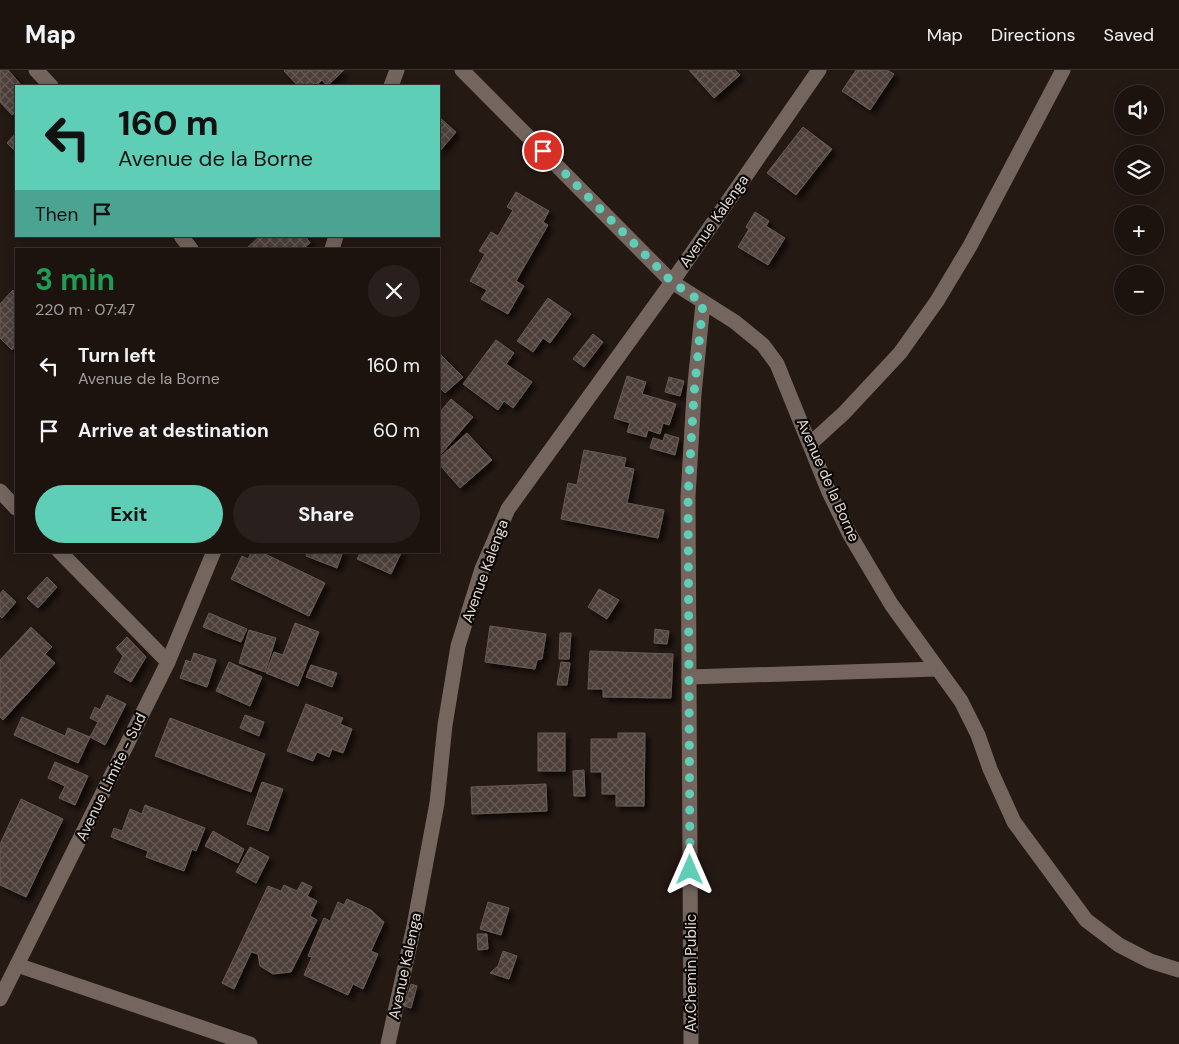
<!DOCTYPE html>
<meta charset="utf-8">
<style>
body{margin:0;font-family:"DM Sans",sans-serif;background:#29201d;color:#f1f3f6;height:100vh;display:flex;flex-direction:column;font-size:19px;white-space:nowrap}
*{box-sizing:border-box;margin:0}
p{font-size:16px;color:#a09e9e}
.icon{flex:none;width:28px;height:28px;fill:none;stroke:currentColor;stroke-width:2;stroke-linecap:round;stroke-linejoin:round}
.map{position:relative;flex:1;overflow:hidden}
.drawer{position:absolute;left:15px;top:178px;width:425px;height:305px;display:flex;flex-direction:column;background:#1c130f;border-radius:0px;box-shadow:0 2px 12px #0003,0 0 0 1px #3a322f}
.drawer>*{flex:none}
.banner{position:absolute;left:15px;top:15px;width:425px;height:152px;border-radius:0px;box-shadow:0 2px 12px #0003,0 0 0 1px #3a322f;background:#5eceb7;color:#111;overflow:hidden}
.buttons{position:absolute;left:1114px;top:15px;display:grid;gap:10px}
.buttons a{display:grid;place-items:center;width:50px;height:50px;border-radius:50%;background:#1c130f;box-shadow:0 2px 12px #0003,0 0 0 1px #3a322f;font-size:25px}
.pin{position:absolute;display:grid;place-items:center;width:42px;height:42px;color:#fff;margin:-21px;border:2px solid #fff;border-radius:50%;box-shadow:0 1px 5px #0007}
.me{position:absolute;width:55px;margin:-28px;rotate:0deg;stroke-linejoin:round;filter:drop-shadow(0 0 4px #0008)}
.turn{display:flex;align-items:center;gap:18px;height:105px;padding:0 20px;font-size:22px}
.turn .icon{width:65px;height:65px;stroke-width:2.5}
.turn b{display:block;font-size:35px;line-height:42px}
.then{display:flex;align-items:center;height:48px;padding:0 20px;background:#0003;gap:10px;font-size:19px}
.round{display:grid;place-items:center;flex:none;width:52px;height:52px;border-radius:26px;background:#29201d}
.headline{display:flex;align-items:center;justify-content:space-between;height:85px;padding:0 20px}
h1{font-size:30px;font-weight:700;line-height:38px;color:#1e9e55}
.primary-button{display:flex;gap:10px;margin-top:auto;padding:10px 20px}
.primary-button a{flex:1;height:58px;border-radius:30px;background:#5eceb7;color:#111;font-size:20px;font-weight:700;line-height:58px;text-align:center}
.primary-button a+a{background:#29201d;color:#f1f3f6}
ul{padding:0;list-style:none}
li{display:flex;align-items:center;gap:15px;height:65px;padding:0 20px}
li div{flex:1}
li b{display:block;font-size:19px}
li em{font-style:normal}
header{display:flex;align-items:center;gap:30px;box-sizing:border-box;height:70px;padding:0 25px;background:#1c130f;border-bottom:1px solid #3a322f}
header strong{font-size:24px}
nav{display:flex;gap:28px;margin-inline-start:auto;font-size:18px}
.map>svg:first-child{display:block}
.building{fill:url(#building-cross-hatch);stroke:#685a54;filter:url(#shadow)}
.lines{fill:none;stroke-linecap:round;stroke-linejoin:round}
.street{stroke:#74665f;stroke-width:15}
.route{stroke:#5eceb7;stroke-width:9;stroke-dasharray:0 16.2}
.labels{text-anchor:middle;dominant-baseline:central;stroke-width:4.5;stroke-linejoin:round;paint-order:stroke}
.street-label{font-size:15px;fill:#e1d8d5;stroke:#0a0604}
</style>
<header>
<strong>Map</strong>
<nav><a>Map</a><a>Directions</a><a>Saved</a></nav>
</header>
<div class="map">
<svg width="1179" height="974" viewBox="0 0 1179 974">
<defs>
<pattern id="building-cross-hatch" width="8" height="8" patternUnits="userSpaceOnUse" patternTransform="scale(1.25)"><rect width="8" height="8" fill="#4e403a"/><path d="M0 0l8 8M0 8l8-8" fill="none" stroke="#675b56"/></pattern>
<filter id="shadow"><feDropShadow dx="4.5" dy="4.5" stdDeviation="2.5" flood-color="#0009"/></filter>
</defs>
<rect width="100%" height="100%" fill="#251914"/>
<g class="building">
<polygon points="0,0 8,0 22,16 16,16 16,42 12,45 0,32"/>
<polygon points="285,0 344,0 327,16 322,10 316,16 298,16 284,1"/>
<polygon points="689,0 735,0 740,5 714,28"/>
<polygon points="856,0 887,0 894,4 870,40 842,21"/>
<polygon points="439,47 456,62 439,82"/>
<polygon points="803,57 832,79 796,125 767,103"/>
<polygon points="16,63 16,82 7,73"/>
<polygon points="516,122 549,141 543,152 548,155 516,211 524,216 508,244 481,229 487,220 470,211 485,184 479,181 491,162 498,166 513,140 507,137"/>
<polygon points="755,142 769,151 766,156 785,168 768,195 738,177 749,159 746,157"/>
<polygon points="260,166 305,166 310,173 303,179 246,179"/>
<polygon points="13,220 16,223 16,275 12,280 0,268 0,234"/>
<polygon points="548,228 571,244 550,273 543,268 533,282 517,271"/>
<polygon points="593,264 603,272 584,297 573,289"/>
<polygon points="496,270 514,283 506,294 532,312 513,338 504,331 498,340 463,314"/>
<polygon points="439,283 463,307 445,323 439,317"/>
<polygon points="627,306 646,312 642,324 676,334 669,355 663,353 660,364 648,360 646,367 627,362 630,353 614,348"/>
<polygon points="669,307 684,311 680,326 665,322"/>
<polygon points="451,329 473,347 441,384 439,383 439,343"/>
<polygon points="467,363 492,390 460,418 439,394 439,388"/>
<polygon points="665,364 679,368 675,385 650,378 653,368 663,371"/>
<polygon points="584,380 626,388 624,397 634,399 627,433 664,440 658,468 561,449 568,413 577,415"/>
<polygon points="252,481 259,481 325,513 309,546 231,509 242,486 248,489"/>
<polygon points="308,481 343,481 337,498 306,486"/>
<polygon points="361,481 402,481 391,504 357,489"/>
<polygon points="47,507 57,517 38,538 27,528"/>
<polygon points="599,519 619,530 607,549 588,537"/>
<polygon points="3,520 16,532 2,548 0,546 0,524"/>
<polygon points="209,543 247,559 241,572 203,557"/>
<polygon points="295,553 319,562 298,616 266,603 274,582 283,585"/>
<polygon points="490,556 546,564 542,589 537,590 535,599 485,592"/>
<polygon points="31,557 52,577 45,584 55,593 3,650 0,647 0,590"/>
<polygon points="655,559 669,561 667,574 654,573"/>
<polygon points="249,560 276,568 265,602 239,593"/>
<polygon points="560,563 571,563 569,589 559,589"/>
<polygon points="127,567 146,587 131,612 114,602 123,586 116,578"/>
<polygon points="590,581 673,584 671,628 603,627 603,619 588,619"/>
<polygon points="194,583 216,590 207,617 180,608 186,590 191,592"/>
<polygon points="229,592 262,607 250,636 216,621"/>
<polygon points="561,592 570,593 567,615 557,615"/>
<polygon points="311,595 337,603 332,617 306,607"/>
<polygon points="107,625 126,634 105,675 90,667 98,652 90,648 95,637 100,640"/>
<polygon points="306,634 343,648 340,654 352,659 343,683 332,679 329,687 317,682 313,691 287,681"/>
<polygon points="245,645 264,652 259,666 240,658"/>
<polygon points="22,647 65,666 68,658 90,667 78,693 14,665"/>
<polygon points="170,648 265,684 251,722 155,686"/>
<rect x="538" y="663" width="27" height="38"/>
<polygon points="618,663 645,663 644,736 616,736 616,724 602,724 602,702 591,702 591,669 618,669"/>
<polygon points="55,692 88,706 75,735 59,728 65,716 48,708"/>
<polygon points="584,700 585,726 574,726 573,701"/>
<polygon points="262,712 283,719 268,761 247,754"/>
<polygon points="546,714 547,741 472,744 471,717"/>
<polygon points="21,729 63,749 26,827 0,815 0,774"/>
<polygon points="145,735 205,758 196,781 192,779 184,801 146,787 148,781 111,767 114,758 122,761 130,739 142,744"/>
<polygon points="213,761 244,779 238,793 205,776"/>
<polygon points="250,777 269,787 256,813 236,802"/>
<polygon points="302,812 312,817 307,826 317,831 310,846 317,850 291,902 273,904 260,896 258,884 251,882 234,919 222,913 268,816 281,821 284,815 297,821"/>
<polygon points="347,829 371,840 384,852 371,881 378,884 363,919 353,914 348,925 304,905 312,887 308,886 324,848 330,851 338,832 344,835"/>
<polygon points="488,832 509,838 501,865 480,859"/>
<polygon points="477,864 487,864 488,879 478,880"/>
<polygon points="503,881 517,886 509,909 490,903 498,896"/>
<polygon points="411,914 417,916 411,938 404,936"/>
</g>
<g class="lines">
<g class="street">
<polyline points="36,0 51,16"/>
<polyline points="462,0 672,212 735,252 763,275 777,294 829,422 850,465 891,534 961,631 978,665 990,699 1014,752 1086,850 1119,875 1150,891 1179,900"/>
<polyline points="391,16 397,0"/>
<polyline points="181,166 191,179"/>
<polyline points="332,179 336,166"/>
<polyline points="810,374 844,343 900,283 937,231 970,176 1063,0"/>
<polyline points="0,421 16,438"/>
<polyline points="59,481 168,592"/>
<polyline points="689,607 937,599"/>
<polyline points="17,895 250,974"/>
<polyline points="0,929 168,592 214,481"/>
<polyline points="388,974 414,856 437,733 445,655 458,576 482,499 508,439 672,212 819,0"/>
<polyline points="691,974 688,426 694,324 703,233"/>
</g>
</g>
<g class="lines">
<polyline class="route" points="543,81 672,212 703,233 694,324 688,426 690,800"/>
</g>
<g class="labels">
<g class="street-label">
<text transform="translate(714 151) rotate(-55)">Avenue Kalenga</text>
<text transform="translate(828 410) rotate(66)">Avenue de la Borne</text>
<text transform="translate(485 501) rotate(-70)">Avenue Kalenga</text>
<text transform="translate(111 707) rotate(-64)">Avenue Limite - Sud</text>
<text transform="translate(405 896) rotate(-78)">Avenue Kalenga</text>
<text transform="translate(691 903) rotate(-90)">Av.Chemin Public</text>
</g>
</g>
</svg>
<div class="buttons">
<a><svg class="icon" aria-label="sound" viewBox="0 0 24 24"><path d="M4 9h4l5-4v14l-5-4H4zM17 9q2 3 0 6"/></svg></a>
<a><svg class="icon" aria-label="layers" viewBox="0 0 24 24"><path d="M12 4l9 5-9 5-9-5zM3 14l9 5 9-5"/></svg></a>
<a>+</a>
<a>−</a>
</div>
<div class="pin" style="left:543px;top:81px;background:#d93025"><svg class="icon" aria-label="arrive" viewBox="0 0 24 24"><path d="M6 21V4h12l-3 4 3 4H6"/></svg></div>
<svg class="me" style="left:690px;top:800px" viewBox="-20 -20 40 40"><path d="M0-17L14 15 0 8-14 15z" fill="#5eceb7" stroke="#fff" stroke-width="4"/></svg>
<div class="banner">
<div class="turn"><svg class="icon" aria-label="left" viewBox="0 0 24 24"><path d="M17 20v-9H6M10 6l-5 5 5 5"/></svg><div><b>160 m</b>Avenue de la Borne</div></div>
<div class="then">Then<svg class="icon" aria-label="arrive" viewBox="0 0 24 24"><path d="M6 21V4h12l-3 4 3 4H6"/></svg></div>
</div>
<section class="drawer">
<div class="headline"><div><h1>3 min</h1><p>220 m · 07:47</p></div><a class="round"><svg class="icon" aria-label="close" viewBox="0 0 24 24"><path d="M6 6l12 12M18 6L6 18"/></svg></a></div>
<ul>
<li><svg class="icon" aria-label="left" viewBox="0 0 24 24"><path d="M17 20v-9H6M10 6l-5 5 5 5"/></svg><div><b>Turn left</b><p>Avenue de la Borne</p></div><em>160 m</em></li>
<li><svg class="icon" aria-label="arrive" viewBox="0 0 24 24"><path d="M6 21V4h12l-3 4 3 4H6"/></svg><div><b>Arrive at destination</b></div><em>60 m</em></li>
</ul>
<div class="primary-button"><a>Exit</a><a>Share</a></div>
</section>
</div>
